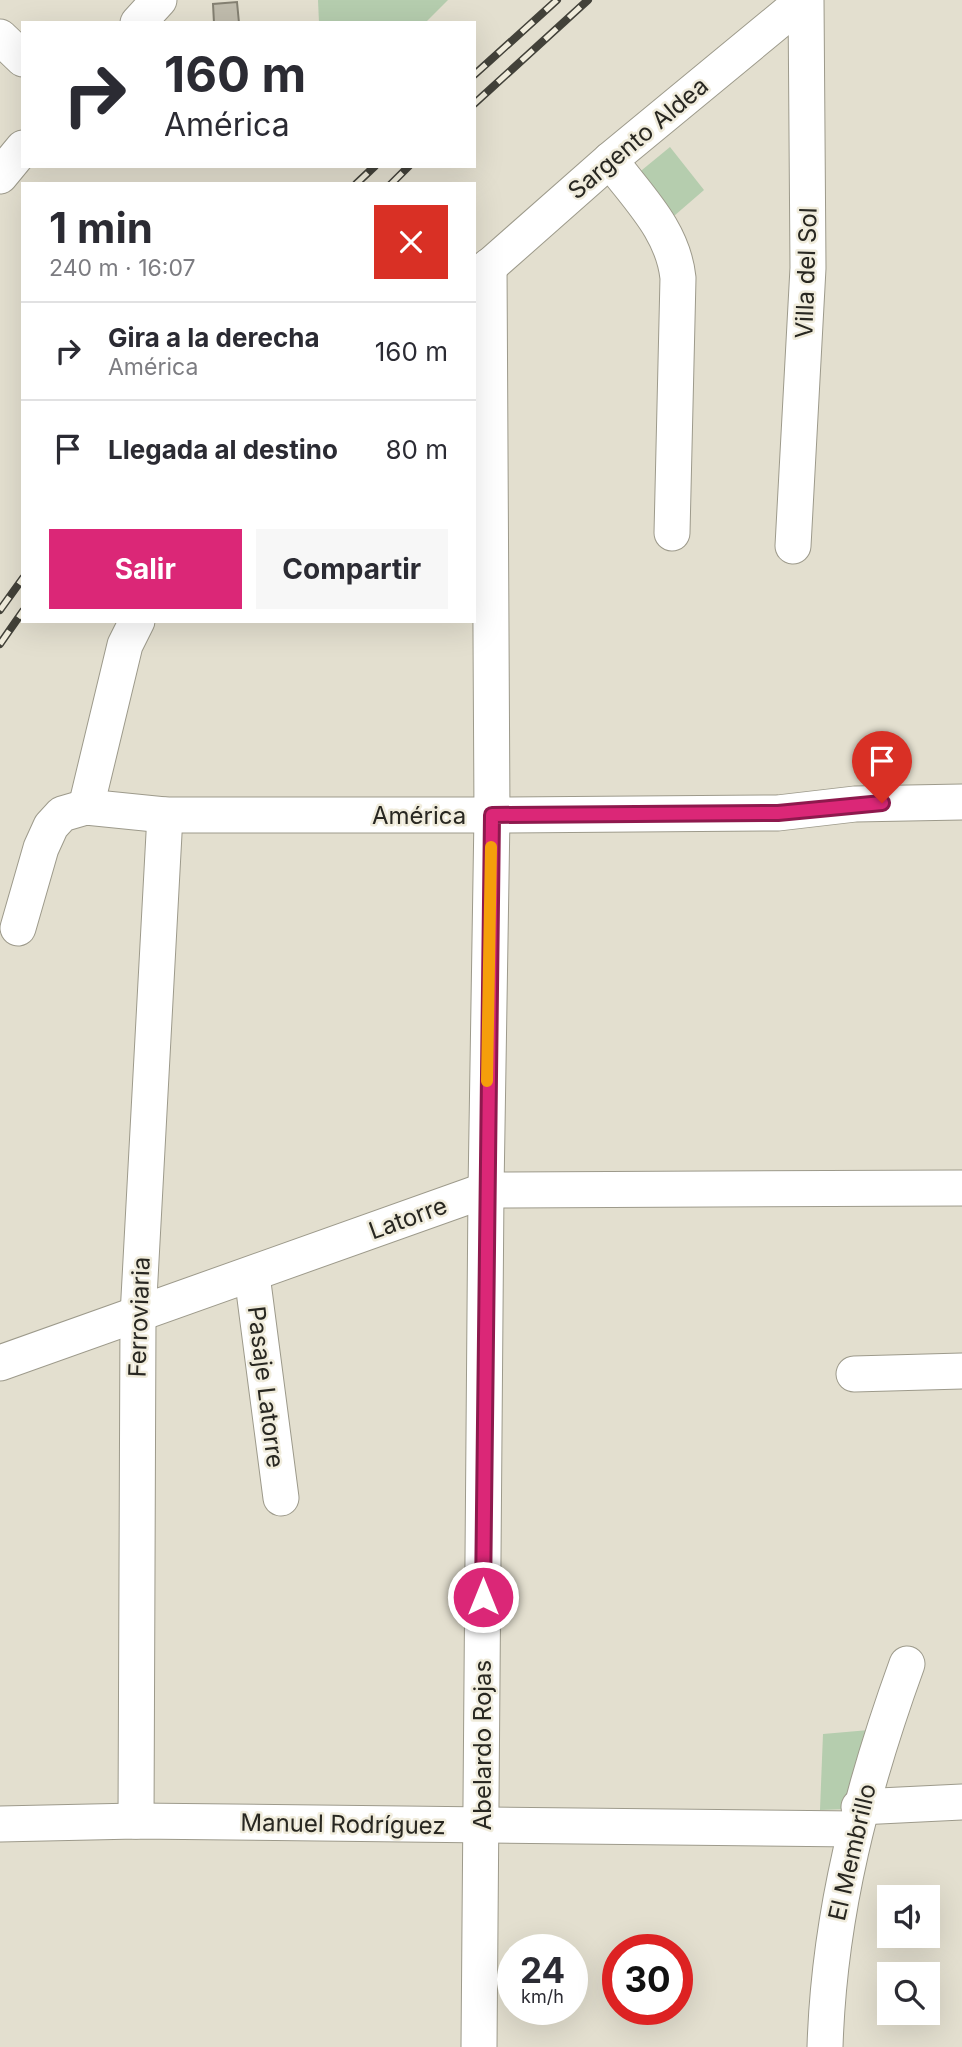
<!DOCTYPE html>
<html lang="es">
<meta charset="utf-8">
<style>
body{margin:0;font-family:Inter,sans-serif;background:#f7f7f7;color:#2b2b33;height:100vh;display:flex;flex-direction:column;font-size:26px;white-space:nowrap}
*{box-sizing:border-box;margin:0}
p{font-size:23px;color:#7c7c81}
.icon{flex:none;width:38px;height:38px;fill:none;stroke:currentColor;stroke-width:2;stroke-linecap:round;stroke-linejoin:round}
.map{position:relative;flex:1;overflow:hidden}
.side{position:absolute;left:21px;top:182px;width:455px;height:441px;display:flex;flex-direction:column;background:#fff;border-radius:0px;box-shadow:0 7px 28px #0002}
.side>*{flex:none}
.hud{position:absolute;left:21px;top:21px;width:455px;height:147px;border-radius:0px;box-shadow:0 7px 28px #0002;background:#fff;color:#2b2b33;overflow:hidden}
.fabs{position:absolute;left:877px;top:1885px;display:grid;gap:14px}
.fabs a{display:grid;place-items:center;width:63px;height:63px;border-radius:0px;background:#fff;box-shadow:0 7px 28px #0002;font-size:35px}
.speed{position:absolute;left:497px;top:1934px;display:flex;gap:14px;font-size:35px;font-weight:700;text-align:center}
.speed>*{display:grid;place-content:center;width:91px;height:91px;border-radius:50%;background:#fff;box-shadow:0 7px 28px #0002;line-height:1}
.speed small{font-size:18px;font-weight:400}
.speed .limit{border:10px solid #d22;background:#fff;color:#111}
.pin{position:absolute;display:grid;place-items:center;width:60px;height:60px;color:#fff;margin:-72px -30px;border-radius:50% 50% 50% 0;rotate:-45deg;box-shadow:0 0 7px #0007}
.pin .icon{rotate:45deg}
.me{position:absolute;width:77px;margin:-38px;rotate:0deg;stroke-linejoin:round;filter:drop-shadow(0 0 5px #0008)}
.turn{display:flex;align-items:center;gap:24px;height:147px;padding:0 28px;font-size:32px}
.turn .icon{width:91px;height:91px;stroke-width:2.5}
.turn b{display:block;font-size:49px;line-height:60px}
.round{display:grid;place-items:center;flex:none;width:74px;height:74px;border-radius:0px;background:#f7f7f7}
.headline{display:flex;align-items:center;justify-content:space-between;height:119px;padding:0 28px}
h1{font-size:42px;font-weight:700;line-height:52px}
.cta{display:flex;gap:14px;margin-top:auto;padding:14px 28px}
.cta a{flex:1;height:80px;border-radius:0px;background:#db2777;color:#fff;font-size:28px;font-weight:700;line-height:80px;text-align:center}
.cta a+a{background:#f7f7f7;color:#2b2b33}
ul{padding:0;list-style:none}
li{display:flex;align-items:center;gap:21px;height:98px;padding:0 28px;border-top:2px solid #e1e1e2}
li div{flex:1}
li b{display:block;font-size:26px}
li em{font-style:normal}
.map>svg:first-child{display:block}
.green{fill:#b5cdae}
.building{fill:#c0bcad;stroke:#848072;stroke-width:2}
.lines{fill:none;stroke-linecap:round;stroke-linejoin:round}
.street-casing{stroke:#9d9a8b;stroke-width:37}
.street{stroke:#fff;stroke-width:35}
.rail-casing{stroke:#424139;stroke-width:8}
.rail{stroke:#f0ecdc;stroke-width:5;stroke-dasharray:16;stroke-linecap:butt}
.route-casing{stroke:#8e194d;stroke-width:18}
.route{stroke:#db2777;stroke-width:12}
.slow{stroke:#f59e0b;stroke-width:12}
.labels{text-anchor:middle;dominant-baseline:central;stroke-width:5;stroke-linejoin:round;paint-order:stroke}
.street-label{font-size:24px;fill:#282721;stroke:#f0ecdc}
</style>
<div class="map">
<svg width="962" height="2047" viewBox="0 0 962 2047">
<rect width="100%" height="100%" fill="#e3dfcf"/>
<g class="green">
<polygon points="318,0 448,0 425,23 319,23"/>
<polygon points="670,147 704,190 667,222 631,179"/>
<polygon points="869,1730 849,1809 820,1810 823,1734"/>
</g>
<polygon class="building" points="237,2 239,23 214,23 213,4"/>
<g class="lines">
<g class="street-casing">
<g id="street">
<polyline points="138,23 159,0"/>
<polyline points="0,37 23,59"/>
<path d="M610 160C638 198 673 230 678 278L672 533"/>
<polyline points="0,176 23,148"/>
<polyline points="474,280 610,160 804,0"/>
<polyline points="793,546 808,268 806,0"/>
<polyline points="86,807 125,645 137,621"/>
<polyline points="18,928 41,848 51,826 62,814 86,807 165,815 492,815 778,813 855,804 962,802"/>
<polyline points="252,1275 281,1498"/>
<polyline points="0,1363 486,1190 962,1188"/>
<polyline points="854,1374 962,1371"/>
<polyline points="859,1807 962,1802"/>
<polyline points="136,1821 138,1316 165,815"/>
<polyline points="0,1824 136,1821 855,1829"/>
<polyline points="479,2047 486,1190 492,815 489,266"/>
<path d="M825 2047C829 1914 862 1788 907 1664"/>
</g>
</g>
<use href="#street" class="street"/>
<g class="rail-casing">
<g id="rail">
<polyline points="474,75 557,0"/>
<polyline points="474,104 588,0"/>
<polyline points="356,184 375,166"/>
<polyline points="391,184 409,166"/>
<polyline points="0,610 23,578"/>
<polyline points="0,644 23,611"/>
</g>
</g>
<use href="#rail" class="rail"/>
</g>
<g class="lines">
<g class="route-casing">
<polyline id="route" points="483,1597 492,815 778,813 882,803"/>
</g>
<use href="#route" class="route"/>
<polyline class="slow" points="487,1081 491,847"/>
</g>
<g class="labels">
<g class="street-label">
<text transform="translate(638 138) rotate(-40)">Sargento Aldea</text>
<text transform="translate(806 273) rotate(-88)">Villa del Sol</text>
<text x="419" y="815">América</text>
<text transform="translate(408 1218) rotate(-20)">Latorre</text>
<text transform="translate(139 1317) rotate(-88)">Ferroviaria</text>
<text transform="translate(266 1387) rotate(83)">Pasaje Latorre</text>
<text transform="translate(482 1745) rotate(-90)">Abelardo Rojas</text>
<text transform="translate(343 1824) rotate(1)">Manuel Rodríguez</text>
<text transform="translate(852 1852) rotate(-77)">El Membrillo</text>
</g>
</g>
</svg>
<div class="fabs">
<a><svg class="icon" aria-label="sound" viewBox="0 0 24 24"><path d="M4 9h4l5-4v14l-5-4H4zM17 9q2 3 0 6"/></svg></a>
<a><svg class="icon" aria-label="search" viewBox="0 0 24 24"><circle cx="10" cy="10" r="6"/><path d="M15 15l6 6"/></svg></a>
</div>
<div class="speed"><div>24<small>km/h</small></div><div class="limit">30</div></div>
<div class="pin" style="left:882px;top:803px;background:#d93025"><svg class="icon" aria-label="arrive" viewBox="0 0 24 24"><path d="M6 21V4h12l-3 4 3 4H6"/></svg></div>
<svg class="me" style="left:483px;top:1597px" viewBox="-20 -20 40 40"><circle r="17" fill="#db2777" stroke="#fff" stroke-width="3"/><path d="M0-11L8 9 0 5-8 9z" fill="#fff"/></svg>
<div class="hud">
<div class="turn"><svg class="icon" aria-label="right" viewBox="0 0 24 24"><path d="M7 20v-9h11M14 6l5 5-5 5"/></svg><div><b>160 m</b>América</div></div>
</div>
<section class="side">
<div class="headline"><div><h1>1 min</h1><p>240 m · 16:07</p></div><a class="round" style="background:#d93025;color:#fff"><svg class="icon" aria-label="close" viewBox="0 0 24 24"><path d="M6 6l12 12M18 6L6 18"/></svg></a></div>
<ul>
<li><svg class="icon" aria-label="right" viewBox="0 0 24 24"><path d="M7 20v-9h11M14 6l5 5-5 5"/></svg><div><b>Gira a la derecha</b><p>América</p></div><em>160 m</em></li>
<li><svg class="icon" aria-label="arrive" viewBox="0 0 24 24"><path d="M6 21V4h12l-3 4 3 4H6"/></svg><div><b>Llegada al destino</b></div><em>80 m</em></li>
</ul>
<div class="cta"><a>Salir</a><a>Compartir</a></div>
</section>
</div>
